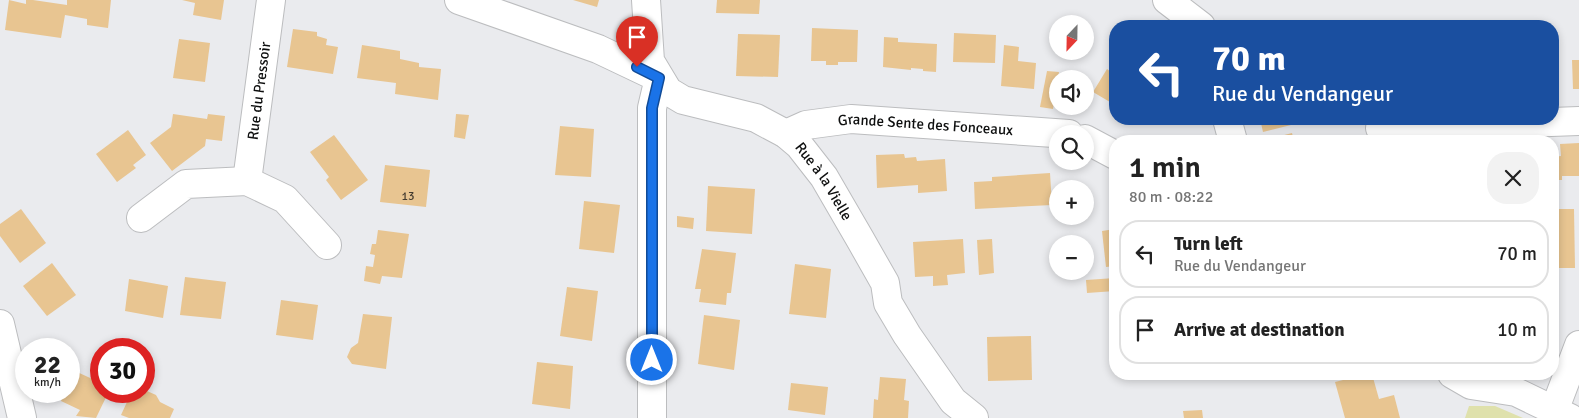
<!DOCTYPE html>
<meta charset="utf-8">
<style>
body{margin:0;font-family:Signika,sans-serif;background:#f2f2f2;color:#222;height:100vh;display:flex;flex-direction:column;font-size:19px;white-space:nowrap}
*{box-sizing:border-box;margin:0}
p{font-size:16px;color:#767676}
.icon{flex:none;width:28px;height:28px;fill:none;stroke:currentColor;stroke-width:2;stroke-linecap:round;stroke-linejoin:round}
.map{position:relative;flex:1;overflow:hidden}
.drawer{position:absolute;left:1109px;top:135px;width:450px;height:245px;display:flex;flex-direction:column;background:#fff;border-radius:20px;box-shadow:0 2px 8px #0003}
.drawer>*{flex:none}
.hud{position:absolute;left:1109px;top:20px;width:450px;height:105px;border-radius:20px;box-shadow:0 2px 8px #0003;background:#1a4fa0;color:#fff;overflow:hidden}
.needle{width:32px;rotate:202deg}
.buttons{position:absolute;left:1049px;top:15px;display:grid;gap:10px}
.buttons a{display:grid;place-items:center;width:45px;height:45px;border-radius:50%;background:#fff;box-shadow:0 2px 8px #0003;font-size:25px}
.speed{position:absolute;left:15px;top:338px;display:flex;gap:10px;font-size:25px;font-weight:700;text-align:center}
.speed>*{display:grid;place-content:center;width:65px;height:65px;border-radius:50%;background:#fff;box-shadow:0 2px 8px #0003;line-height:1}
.speed small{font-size:12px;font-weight:400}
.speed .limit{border:8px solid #d22;background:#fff;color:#111}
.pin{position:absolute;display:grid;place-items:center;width:42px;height:42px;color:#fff;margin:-51px -21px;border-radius:50% 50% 50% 0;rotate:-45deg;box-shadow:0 0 5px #0007}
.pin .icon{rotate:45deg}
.me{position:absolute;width:55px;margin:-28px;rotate:0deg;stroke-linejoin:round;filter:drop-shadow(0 0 4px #0008)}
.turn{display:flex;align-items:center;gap:18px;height:105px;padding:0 20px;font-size:22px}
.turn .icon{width:65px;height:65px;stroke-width:2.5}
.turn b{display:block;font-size:35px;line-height:42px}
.round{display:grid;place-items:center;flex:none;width:52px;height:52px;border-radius:20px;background:#f2f2f2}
.head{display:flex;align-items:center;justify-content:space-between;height:85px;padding:0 20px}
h1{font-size:30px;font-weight:600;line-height:38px}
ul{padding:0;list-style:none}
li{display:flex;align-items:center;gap:15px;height:68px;margin:0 10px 8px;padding:0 10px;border:2px solid #e0e0e0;border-radius:20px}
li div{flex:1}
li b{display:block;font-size:19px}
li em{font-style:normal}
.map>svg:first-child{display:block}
.green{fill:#dfe1ac}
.building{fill:#e8c591}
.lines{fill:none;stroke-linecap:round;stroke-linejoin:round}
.street-casing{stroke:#bcbdbf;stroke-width:30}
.street{stroke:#fff;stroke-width:28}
.route-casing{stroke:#114b97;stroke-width:12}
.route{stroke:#1a73e8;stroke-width:9}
.labels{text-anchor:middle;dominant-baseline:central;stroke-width:5;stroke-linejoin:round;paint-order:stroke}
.number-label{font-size:12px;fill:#443c30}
.street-label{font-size:15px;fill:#0e0f0f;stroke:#fff}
</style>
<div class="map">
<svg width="1579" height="418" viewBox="0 0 1579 418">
<rect width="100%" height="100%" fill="#eaebee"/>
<polygon class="green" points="1469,406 1495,406 1523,418 1465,418"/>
<g class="building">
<polygon points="9,0 26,4 26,0 33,0 67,5 67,0 111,0 108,28 87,25 87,19 65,15 61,38 5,30"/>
<polygon points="182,0 224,0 221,20 193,15 195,3"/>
<polygon points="573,0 599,0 597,7"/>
<polygon points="717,0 760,0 759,14 716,13"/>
<polygon points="812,28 858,30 857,62 838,62 838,65 826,65 826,61 811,61"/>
<polygon points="293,29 317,32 317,36 327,39 326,45 338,47 333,74 287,67"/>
<polygon points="954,33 996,35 995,63 953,62"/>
<polygon points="738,34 780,35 778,77 736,76"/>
<polygon points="884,37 898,38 898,42 937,44 936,72 923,71 923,69 911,68 911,70 883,67"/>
<polygon points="179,39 210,43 205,82 173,78"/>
<polygon points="362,45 400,51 400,59 419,63 419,67 441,69 438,100 395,94 396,83 357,78"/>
<polygon points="1004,45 1019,47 1018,61 1036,63 1034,89 1001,86"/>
<polygon points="1572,60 1579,60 1579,89 1573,89"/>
<polygon points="1115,65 1115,105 1093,92 1107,69 1111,72"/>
<polygon points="1047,71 1059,72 1053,109 1040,107"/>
<polygon points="173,114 207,119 208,114 225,116 222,141 206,139 205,146 172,171 150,143 171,127"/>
<polygon points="456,114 469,115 465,139 454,137"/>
<polygon points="1260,119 1289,119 1291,125 1263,132"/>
<polygon points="560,126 594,129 591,177 555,175"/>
<polygon points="128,130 146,155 133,165 136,168 117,182 96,154"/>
<polygon points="1292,133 1294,141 1262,141"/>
<polygon points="334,135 368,180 341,200 326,180 329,177 310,152"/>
<polygon points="1579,143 1579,176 1562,176 1562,180 1552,180 1552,157 1561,156 1560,144"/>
<polygon points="904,154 905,158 916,157 917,161 945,159 947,191 918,193 918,185 877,188 876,155"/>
<polygon points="385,165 430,170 426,207 380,202"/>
<polygon points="1050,173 1052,205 975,209 974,182 992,181 992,177"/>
<polygon points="708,186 755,189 752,234 706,231"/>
<polygon points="584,201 620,205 614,253 579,249"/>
<polygon points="21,209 46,243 20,263 0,236 0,224"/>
<polygon points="1552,209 1574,209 1575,268 1552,268"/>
<polygon points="677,216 694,218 693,229 677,227"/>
<polygon points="1115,229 1115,266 1106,267 1102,231"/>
<polygon points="378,230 409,234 402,278 382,276 380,284 364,281 366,266 373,267 375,255 370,254 372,244 376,244"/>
<polygon points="963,239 965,273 947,275 948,285 933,286 933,276 915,277 913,242"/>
<polygon points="992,239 994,273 979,275 977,240"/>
<polygon points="702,249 736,253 731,293 727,293 726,305 699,302 701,289 695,289"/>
<polygon points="52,263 76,295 47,316 23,286"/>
<polygon points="795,264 831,269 826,318 789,314"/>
<polygon points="185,277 226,282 221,319 180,315"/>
<polygon points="1115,278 1115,291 1087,293 1086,280"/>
<polygon points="129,279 168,286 163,318 125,311"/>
<polygon points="567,287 598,291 592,341 560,336"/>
<polygon points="281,300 318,305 313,340 276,335"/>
<polygon points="363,314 392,317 386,369 352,364 347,357 351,348 358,343"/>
<polygon points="704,315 740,320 734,370 698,364"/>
<polygon points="1031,336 1032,380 988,381 987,337"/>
<polygon points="537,362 573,366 570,409 532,404"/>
<polygon points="75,371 101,383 101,391 109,391 96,418 76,416 80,410 61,401 65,391 69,391 69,384"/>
<polygon points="1367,374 1372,374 1379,399 1394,395 1400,418 1345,418 1335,382"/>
<polygon points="880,377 906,379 904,400 909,401 908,418 873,418 874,399 878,400"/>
<polygon points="791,383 828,387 825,415 788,410"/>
<polygon points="132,391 143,394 147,391 156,395 160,402 174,409 170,418 129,418 121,415"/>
<polygon points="1202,410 1203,418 1184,418 1183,411"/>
</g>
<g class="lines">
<g class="street-casing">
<g id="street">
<polyline points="459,0 598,49 659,78 652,108 652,418"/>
<path id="s1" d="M646 0 650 61 668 91 683 100 756 118 786 134 799 145 824 177 860 239 885 283 888 303 907 335 953 401 974 418"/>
<polyline points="1167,0 1201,26"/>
<polyline points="1227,119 1233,141"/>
<polyline points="1380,128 1579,121"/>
<path id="s2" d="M786 134 806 125 851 119 1069 134"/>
<polyline points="1085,139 1115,155"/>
<path id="s3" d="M247 181 271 0"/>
<polyline points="141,218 186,184 247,181 285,199 327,245"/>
<polyline points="0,324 22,418"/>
<polyline points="1452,374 1471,385 1516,392 1570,418"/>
<polyline points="1554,411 1579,345"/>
</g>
</g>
<use href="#street" class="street"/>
</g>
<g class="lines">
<g class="route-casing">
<polyline id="route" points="637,67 659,78 652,108 652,360"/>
</g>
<use href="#route" class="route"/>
</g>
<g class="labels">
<g class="number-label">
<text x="408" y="196">13</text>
</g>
<g class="street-label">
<text stroke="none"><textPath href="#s3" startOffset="91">Rue du Pressoir</textPath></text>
<text stroke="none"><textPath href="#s2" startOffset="142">Grande Sente des Fonceaux</textPath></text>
<text stroke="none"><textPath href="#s1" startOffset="284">Rue à la Vielle</textPath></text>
</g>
</g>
</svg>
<div class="buttons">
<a><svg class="needle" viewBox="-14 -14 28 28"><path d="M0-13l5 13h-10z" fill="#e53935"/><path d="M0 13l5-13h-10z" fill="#767676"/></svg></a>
<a><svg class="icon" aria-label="sound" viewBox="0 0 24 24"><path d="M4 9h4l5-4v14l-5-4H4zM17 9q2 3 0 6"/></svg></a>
<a><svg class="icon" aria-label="search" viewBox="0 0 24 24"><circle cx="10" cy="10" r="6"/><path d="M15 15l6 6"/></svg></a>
<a>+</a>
<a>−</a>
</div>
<div class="speed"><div>22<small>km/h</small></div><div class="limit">30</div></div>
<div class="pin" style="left:637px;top:67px;background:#d93025"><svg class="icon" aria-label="arrive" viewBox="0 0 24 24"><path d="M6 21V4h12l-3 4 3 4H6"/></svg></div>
<svg class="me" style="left:652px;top:360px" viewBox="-20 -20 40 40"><circle r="17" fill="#1a73e8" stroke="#fff" stroke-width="3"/><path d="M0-11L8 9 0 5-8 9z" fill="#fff"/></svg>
<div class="hud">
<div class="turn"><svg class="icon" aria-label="left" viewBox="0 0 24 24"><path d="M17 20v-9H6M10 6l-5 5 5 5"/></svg><div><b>70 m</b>Rue du Vendangeur</div></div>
</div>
<section class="drawer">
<div class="head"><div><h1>1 min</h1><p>80 m · 08:22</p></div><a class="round"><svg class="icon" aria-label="close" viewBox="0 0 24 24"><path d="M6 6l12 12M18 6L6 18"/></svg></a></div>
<ul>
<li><svg class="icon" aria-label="left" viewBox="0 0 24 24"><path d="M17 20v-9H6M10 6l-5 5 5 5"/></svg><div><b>Turn left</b><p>Rue du Vendangeur</p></div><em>70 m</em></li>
<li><svg class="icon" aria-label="arrive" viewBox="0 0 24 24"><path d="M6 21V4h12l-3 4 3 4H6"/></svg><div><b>Arrive at destination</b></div><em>10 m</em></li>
</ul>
</section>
</div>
